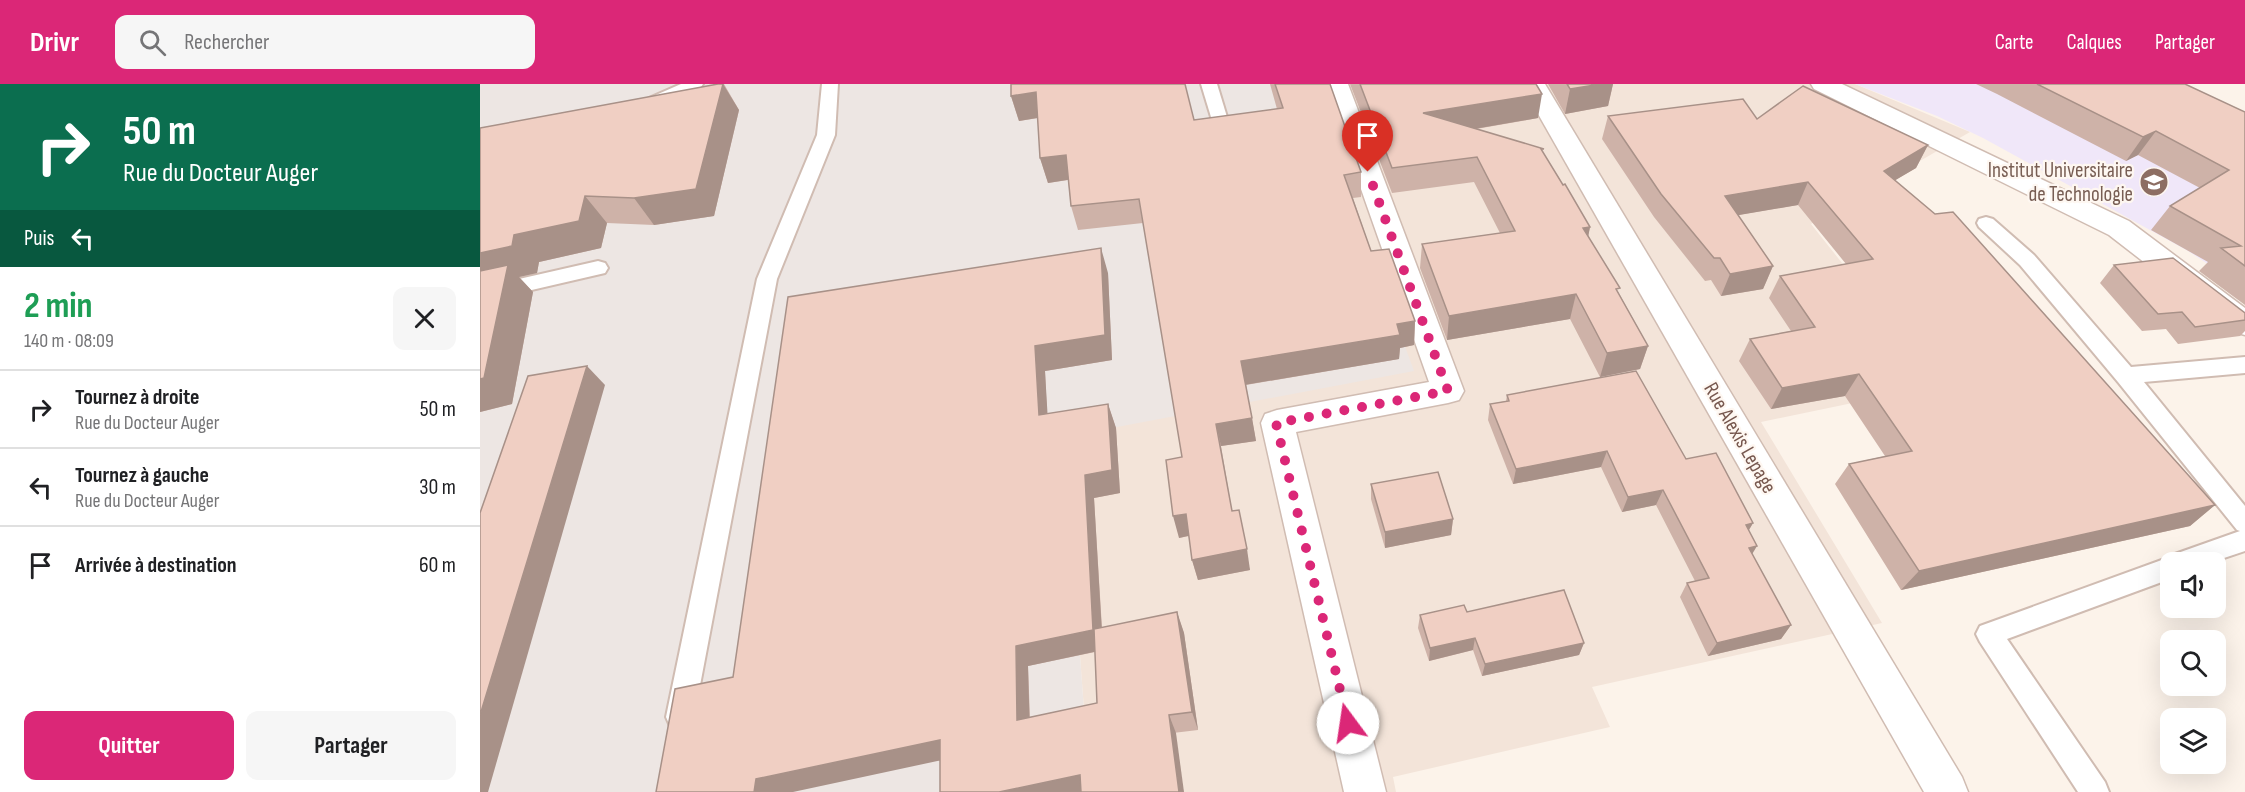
<!DOCTYPE html>
<html lang="fr">
<meta charset="utf-8">
<style>
body{margin:0;font-family:"Sofia Sans Condensed",sans-serif;background:#f6f6f6;color:#202124;height:100vh;display:flex;flex-direction:column;font-size:22px;white-space:nowrap}
*{box-sizing:border-box;margin:0}
p{font-size:20px;color:#757577}
.icon{flex:none;width:33px;height:33px;fill:none;stroke:currentColor;stroke-width:2;stroke-linecap:round;stroke-linejoin:round}
.map{position:relative;flex:1;overflow:hidden}
.panel{display:flex;flex-direction:column;background:#fff;width:480px}
.panel>*{flex:none}
.top-card{background:#0b6e4f;color:#fff;overflow:hidden}
.fabs{position:absolute;left:1680px;top:468px;display:grid;gap:12px}
.fabs a{display:grid;place-items:center;width:66px;height:66px;border-radius:12px;background:#fff;box-shadow:0 6px 24px #0002;font-size:30px}
.pin{position:absolute;display:grid;place-items:center;width:51px;height:51px;color:#fff;margin:-62px -26px;border-radius:50% 50% 50% 0;rotate:-45deg;box-shadow:0 0 6px #0007}
.pin .icon{rotate:45deg}
.me{position:absolute;width:66px;margin:-33px;rotate:346deg;stroke-linejoin:round;filter:drop-shadow(0 0 4px #0008)}
.turn{display:flex;align-items:center;gap:21px;height:126px;padding:0 24px;font-size:27px}
.turn .icon{width:78px;height:78px;stroke-width:2.5}
.turn b{display:block;font-size:42px;line-height:51px}
.then{display:flex;align-items:center;height:57px;padding:0 24px;background:#0003;gap:12px;font-size:22px}
.round{display:grid;place-items:center;flex:none;width:63px;height:63px;border-radius:12px;background:#f6f6f6}
.headline{display:flex;align-items:center;justify-content:space-between;height:102px;padding:0 24px}
h1{font-size:36px;font-weight:700;line-height:45px;color:#1e9e55}
.primary-button{display:flex;gap:12px;margin-top:auto;padding:12px 24px}
.primary-button a{flex:1;height:69px;border-radius:12px;background:#db2777;color:#fff;font-size:24px;font-weight:700;line-height:69px;text-align:center}
.primary-button a+a{background:#f6f6f6;color:#202124}
ul{padding:0;list-style:none}
li{display:flex;align-items:center;gap:18px;height:78px;padding:0 24px;border-top:2px solid #e0e0e0}
li div{flex:1}
li b{display:block;font-size:22px}
li em{font-style:normal}
header{display:flex;align-items:center;gap:36px;box-sizing:border-box;height:84px;padding:0 30px;background:#db2777;color:#fff}
header strong{font-size:28px}
nav{display:flex;gap:33px;margin-inline-start:auto;font-size:21px}
.search{width:420px;height:54px;background:#f6f6f6;display:flex;align-items:center;gap:15px;box-sizing:border-box;padding:0 21px;border-radius:12px;color:#757577;font-size:22px}
main{display:flex;flex:1;min-height:0}
.map>svg:first-child{display:block}
.residential{fill:#f3e4d9}
.industrial{fill:#ede6e3}
.education{fill:#f0e7f9}
.lines{fill:none;stroke-linecap:round;stroke-linejoin:round}
.lane-casing{stroke:#d0bcb2;stroke-width:4}
.street-casing{stroke:#d0bcb2;stroke-width:3}
.lane{fill:#fff;fill-rule:evenodd}
.street{fill:#fff;fill-rule:evenodd}
.wall{fill:#ceb2a8;fill-rule:evenodd}
.shaded-wall{fill:#a89188}
.building{fill:#f0cfc3;stroke:#a89188;stroke-width:1.5}
.route{stroke:#db2777;stroke-width:10;stroke-dasharray:0 18}
.labels{text-anchor:middle;dominant-baseline:central;stroke-width:4.5;stroke-linejoin:round;paint-order:stroke}
.education-label{font-size:21px;fill:#785e54;stroke:#fef7f1;text-anchor:end}
.street-label{font-size:21px;fill:#76574e;stroke:#fef7f1}
</style>
<header>
<strong>Drivr</strong>
<div class="search"><svg class="icon" aria-label="search" viewBox="0 0 24 24"><circle cx="10" cy="10" r="6"/><path d="M15 15l6 6"/></svg>Rechercher</div>
<nav><a>Carte</a><a>Calques</a><a>Partager</a></nav>
</header>
<main>
<section class="panel">
<div class="top-card">
<div class="turn"><svg class="icon" aria-label="right" viewBox="0 0 24 24"><path d="M7 20v-9h11M14 6l5 5-5 5"/></svg><div><b>50 m</b>Rue du Docteur Auger</div></div>
<div class="then">Puis<svg class="icon" aria-label="left" viewBox="0 0 24 24"><path d="M17 20v-9H6M10 6l-5 5 5 5"/></svg></div>
</div>
<div class="headline"><div><h1>2 min</h1><p>140 m · 08:09</p></div><a class="round"><svg class="icon" aria-label="close" viewBox="0 0 24 24"><path d="M6 6l12 12M18 6L6 18"/></svg></a></div>
<ul>
<li><svg class="icon" aria-label="right" viewBox="0 0 24 24"><path d="M7 20v-9h11M14 6l5 5-5 5"/></svg><div><b>Tournez à droite</b><p>Rue du Docteur Auger</p></div><em>50 m</em></li>
<li><svg class="icon" aria-label="left" viewBox="0 0 24 24"><path d="M17 20v-9H6M10 6l-5 5 5 5"/></svg><div><b>Tournez à gauche</b><p>Rue du Docteur Auger</p></div><em>30 m</em></li>
<li><svg class="icon" aria-label="arrive" viewBox="0 0 24 24"><path d="M6 21V4h12l-3 4 3 4H6"/></svg><div><b>Arrivée à destination</b></div><em>60 m</em></li>
</ul>
<div class="primary-button"><a>Quitter</a><a>Partager</a></div>
</section>
<div class="map">
<svg width="1765" height="708" viewBox="0 0 1765 708">
<rect width="100%" height="100%" fill="#fcf3ea"/>
<polygon class="residential" points="829,0 1375,0 1490,48 1331,140 1459,301 1281,338 1402,539 1112,603 1130,643 913,693 916,708 610,708 584,353"/>
<polygon class="industrial" points="0,0 829,0 934,287 584,353 610,708 0,708"/>
<polygon class="education" points="1375,0 1641,0 1765,62 1731,182 1708,167 1503,54 1457,32"/>
<g class="lines">
<g class="lane-casing">
<g id="lane">
<polygon points="201,0 223,0 221,3 181,22 169,22 167,18 169,14"/>
<polygon points="342,0 358,0 355,51 297,195 214,633 210,642 200,646 190,642 186,633 277,195 337,51"/>
<polygon points="721,0 737,0 747,33 745,37 733,37 731,33"/>
<polygon points="1506,133 1513,135 1554,171 1651,283 1765,273 1765,289 1664,298 1765,422 1765,467 1732,478 1690,478 1690,495 1527,555 1625,698 1629,708 1598,708 1500,558 1496,550 1500,542 1690,473 1693,474 1695,470 1760,447 1757,446 1638,298 1540,181 1499,143 1497,139 1499,135"/>
<polygon points="118,177 125,179 128,184 125,189 0,218 0,204"/>
</g>
</g>
<g class="street-casing">
<g id="street">
<polygon points="844,0 868,0 984,307 979,316 968,319 816,348 906,708 864,708 781,339 785,330 797,326 949,298"/>
<polygon points="1041,0 1065,0 1482,693 1488,708 1444,708"/>
<polygon points="1331,0 1362,0 1649,137 1765,224 1765,251 1754,248 1629,151 1334,5"/>
</g>
</g>
<use href="#lane" class="lane"/>
<use href="#street" class="street"/>
</g>
<g class="wall">
<polygon points="238,0 244,0 259,26 234,132 174,141 127,139 121,164 59,178 57,189 39,193 53,208 32,320 0,328 0,44"/>
<polygon points="790,0 850,0 881,88 881,113 873,114 891,167 935,237 934,261 920,264 919,275 766,301 776,357 741,362 752,427 770,486 718,496 712,476 709,452 699,454 702,373 663,139 598,146 591,122 588,96 568,99 560,74 558,34 539,37 531,12 714,36 797,25"/>
<polygon points="870,0 1056,0 1058,34 996,45 1063,69 1110,143 1108,153 1168,262 1160,285 1120,293 1090,235 967,256 940,184 942,160 1020,149 994,98 912,109"/>
<polygon points="1068,0 1133,0 1128,22 1085,30"/>
<polygon points="1496,0 1705,0 1765,28 1765,221 1719,187 1728,178 1671,146 1690,122 1720,104 1658,71 1646,77 1517,10"/>
<polygon points="1128,32 1277,35 1448,61 1436,84 1415,96 1735,421 1710,442 1421,506 1355,400 1369,380 1405,372 1365,312 1291,325 1259,277 1270,255 1311,247 1289,214 1300,192 1366,180 1318,121 1258,131 1293,182 1283,205 1241,212 1231,196 1225,197 1174,133 1122,55"/>
<polygon points="1634,181 1765,229 1765,247 1760,252 1698,260 1686,245 1662,247 1620,199"/>
<path d="M628 189 632 276 565 287 567 330 628 320 636 344 640 409 614 414 622 544 697 528 704 549 718 646 460 677 253 593ZM615 568 617 619 550 634 548 582Z"/>
<polygon points="1027,311 1206,375 1273,439 1269,446 1272,470 1311,541 1301,555 1228,572 1200,513 1207,499 1215,497 1176,421 1142,428 1121,383 1033,400 1008,336 1010,320 1026,317"/>
<polygon points="891,400 973,435 971,451 905,464 891,415"/>
<polygon points="987,528 1104,559 1099,571 1002,592 993,566 949,577 938,544 940,531"/>
</g>
<g class="shaded-wall">
<polygon points="243,0 259,26 234,132 174,141 154,114"/>
<polygon points="1121,0 1133,0 1128,22 1085,30 1090,5"/>
<polygon points="556,8 563,33 539,37 531,12"/>
<polygon points="1062,10 1058,34 942,54 943,29"/>
<polygon points="1676,47 1658,71 1646,77 1663,53"/>
<polygon points="1448,61 1436,84 1392,110 1404,87"/>
<polygon points="586,71 593,95 568,99 560,74"/>
<polygon points="1328,98 1318,121 1236,135 1245,112"/>
<polygon points="105,112 127,139 121,164 59,178 57,189 39,193 53,208 32,320 0,328 0,169"/>
<polygon points="1110,143 1105,168 1103,144"/>
<polygon points="621,164 628,189 632,276 565,287 569,355 559,331 555,262"/>
<polygon points="1293,182 1283,205 1241,212 1250,190"/>
<polygon points="1096,210 1090,235 967,256 969,232"/>
<polygon points="935,237 934,261 920,264 919,275 764,301 761,277 917,240"/>
<polygon points="1168,262 1160,285 1120,293 1127,269"/>
<polygon points="107,282 125,301 8,708 0,708 0,631"/>
<polygon points="1379,290 1365,312 1291,325 1302,304"/>
<polygon points="628,320 636,344 640,409 614,414 623,566 548,582 550,654 537,636 536,562 605,391"/>
<polygon points="772,334 776,357 741,362 736,340"/>
<polygon points="1127,367 1121,383 1033,400 1036,385"/>
<polygon points="1183,406 1176,421 1142,428 1148,413"/>
<polygon points="1735,421 1710,442 1421,506 1439,487"/>
<polygon points="706,430 712,451 699,454 693,432"/>
<polygon points="973,435 971,451 905,464 905,448"/>
<polygon points="1273,439 1264,454 1266,441"/>
<polygon points="1277,462 1268,477 1269,464"/>
<polygon points="767,465 770,486 718,496 712,476"/>
<polygon points="697,528 704,549 718,646 712,628"/>
<polygon points="1311,541 1301,555 1228,572 1237,559"/>
<polygon points="995,554 993,566 949,577 950,564"/>
<polygon points="1104,559 1099,571 1002,592 1005,580"/>
<polygon points="689,631 696,649 704,708 699,708"/>
<polygon points="460,656 476,673 313,708 274,708 276,695"/>
<polygon points="600,691 605,708 519,708"/>
</g>
<g class="building">
<polygon points="238,0 243,0 216,105 154,114 105,112 99,137 34,151 32,162 0,169 0,44"/>
<polygon points="531,0 705,0 714,36 803,24 795,0 850,0 881,88 864,91 891,167 909,165 935,237 917,240 920,251 761,277 772,334 736,340 752,427 759,426 767,465 712,476 706,430 693,432 686,376 702,373 659,115 591,122 586,71 560,74 556,8 531,12"/>
<polygon points="880,0 1056,0 1062,10 943,29 1064,65 1061,65 1083,101 1085,100 1110,143 1103,144 1140,204 1136,205 1168,262 1127,269 1096,210 969,232 942,160 1035,147 997,73 912,84"/>
<polygon points="1087,0 1121,0 1090,5"/>
<polygon points="1557,0 1705,0 1765,28 1765,182 1741,164 1761,162 1690,122 1749,86 1676,47 1663,53"/>
<polygon points="1323,2 1448,61 1404,87 1455,130 1473,128 1735,421 1439,487 1369,380 1432,367 1379,290 1302,304 1270,255 1335,243 1300,192 1393,175 1328,98 1245,112 1293,182 1250,190 1240,174 1234,174 1181,110 1128,32 1263,15 1277,35"/>
<polygon points="621,164 625,251 555,262 559,331 628,320 632,386 605,391 613,546 536,562 537,636 617,619 614,545 697,528 712,628 689,631 699,708 601,708 600,691 519,708 460,708 460,656 276,695 274,708 176,708 195,605 253,593 308,213"/>
<polygon points="1693,174 1765,229 1765,236 1715,243 1702,228 1678,230 1634,181"/>
<polygon points="28,181 4,294 0,295 0,187"/>
<polygon points="107,282 0,631 0,429 48,292"/>
<polygon points="1156,287 1206,375 1236,369 1273,439 1266,441 1277,462 1269,464 1311,541 1237,559 1207,499 1229,494 1183,406 1148,413 1127,367 1036,385 1010,320 1029,317 1027,311"/>
<polygon points="958,388 973,435 905,448 891,400"/>
<polygon points="1084,506 1104,559 1005,580 995,554 950,564 940,531 984,521 987,528"/>
</g>
<g class="lines">
<polyline class="route" points="868,639 796,339 968,307 888,88"/>
</g>
<defs>
<g id="university-disc" transform="scale(1.5)"><circle r="9.5" fill="#8d6e63" stroke="#fef7f1"/><path d="M0-5L7-2L0 1L-7-2ZM-4 1L0 2.5L4 1V4Q0 6-4 4Z" fill="#fff"/></g>
</defs>
<g fill-rule="evenodd">
<use href="#university-disc" x="1674" y="98"/>
</g>
<g class="labels">
<g class="education-label">
<text x="1653" y="86">Institut Universitaire<tspan x="1653" dy="24">de Technologie</tspan></text>
</g>
<g class="street-label">
<text transform="translate(1260 354) rotate(60)">Rue Alexis Lepage</text>
</g>
</g>
</svg>
<div class="fabs">
<a><svg class="icon" aria-label="sound" viewBox="0 0 24 24"><path d="M4 9h4l5-4v14l-5-4H4zM17 9q2 3 0 6"/></svg></a>
<a><svg class="icon" aria-label="search" viewBox="0 0 24 24"><circle cx="10" cy="10" r="6"/><path d="M15 15l6 6"/></svg></a>
<a><svg class="icon" aria-label="layers" viewBox="0 0 24 24"><path d="M12 4l9 5-9 5-9-5zM3 14l9 5 9-5"/></svg></a>
</div>
<div class="pin" style="left:888px;top:88px;background:#d93025"><svg class="icon" aria-label="arrive" viewBox="0 0 24 24"><path d="M6 21V4h12l-3 4 3 4H6"/></svg></div>
<svg class="me" style="left:868px;top:639px" viewBox="-20 -20 40 40"><circle r="19" fill="#fff"/><path d="M0-13L10 11 0 6-10 11z" fill="#db2777"/></svg>
</div>
</main>
